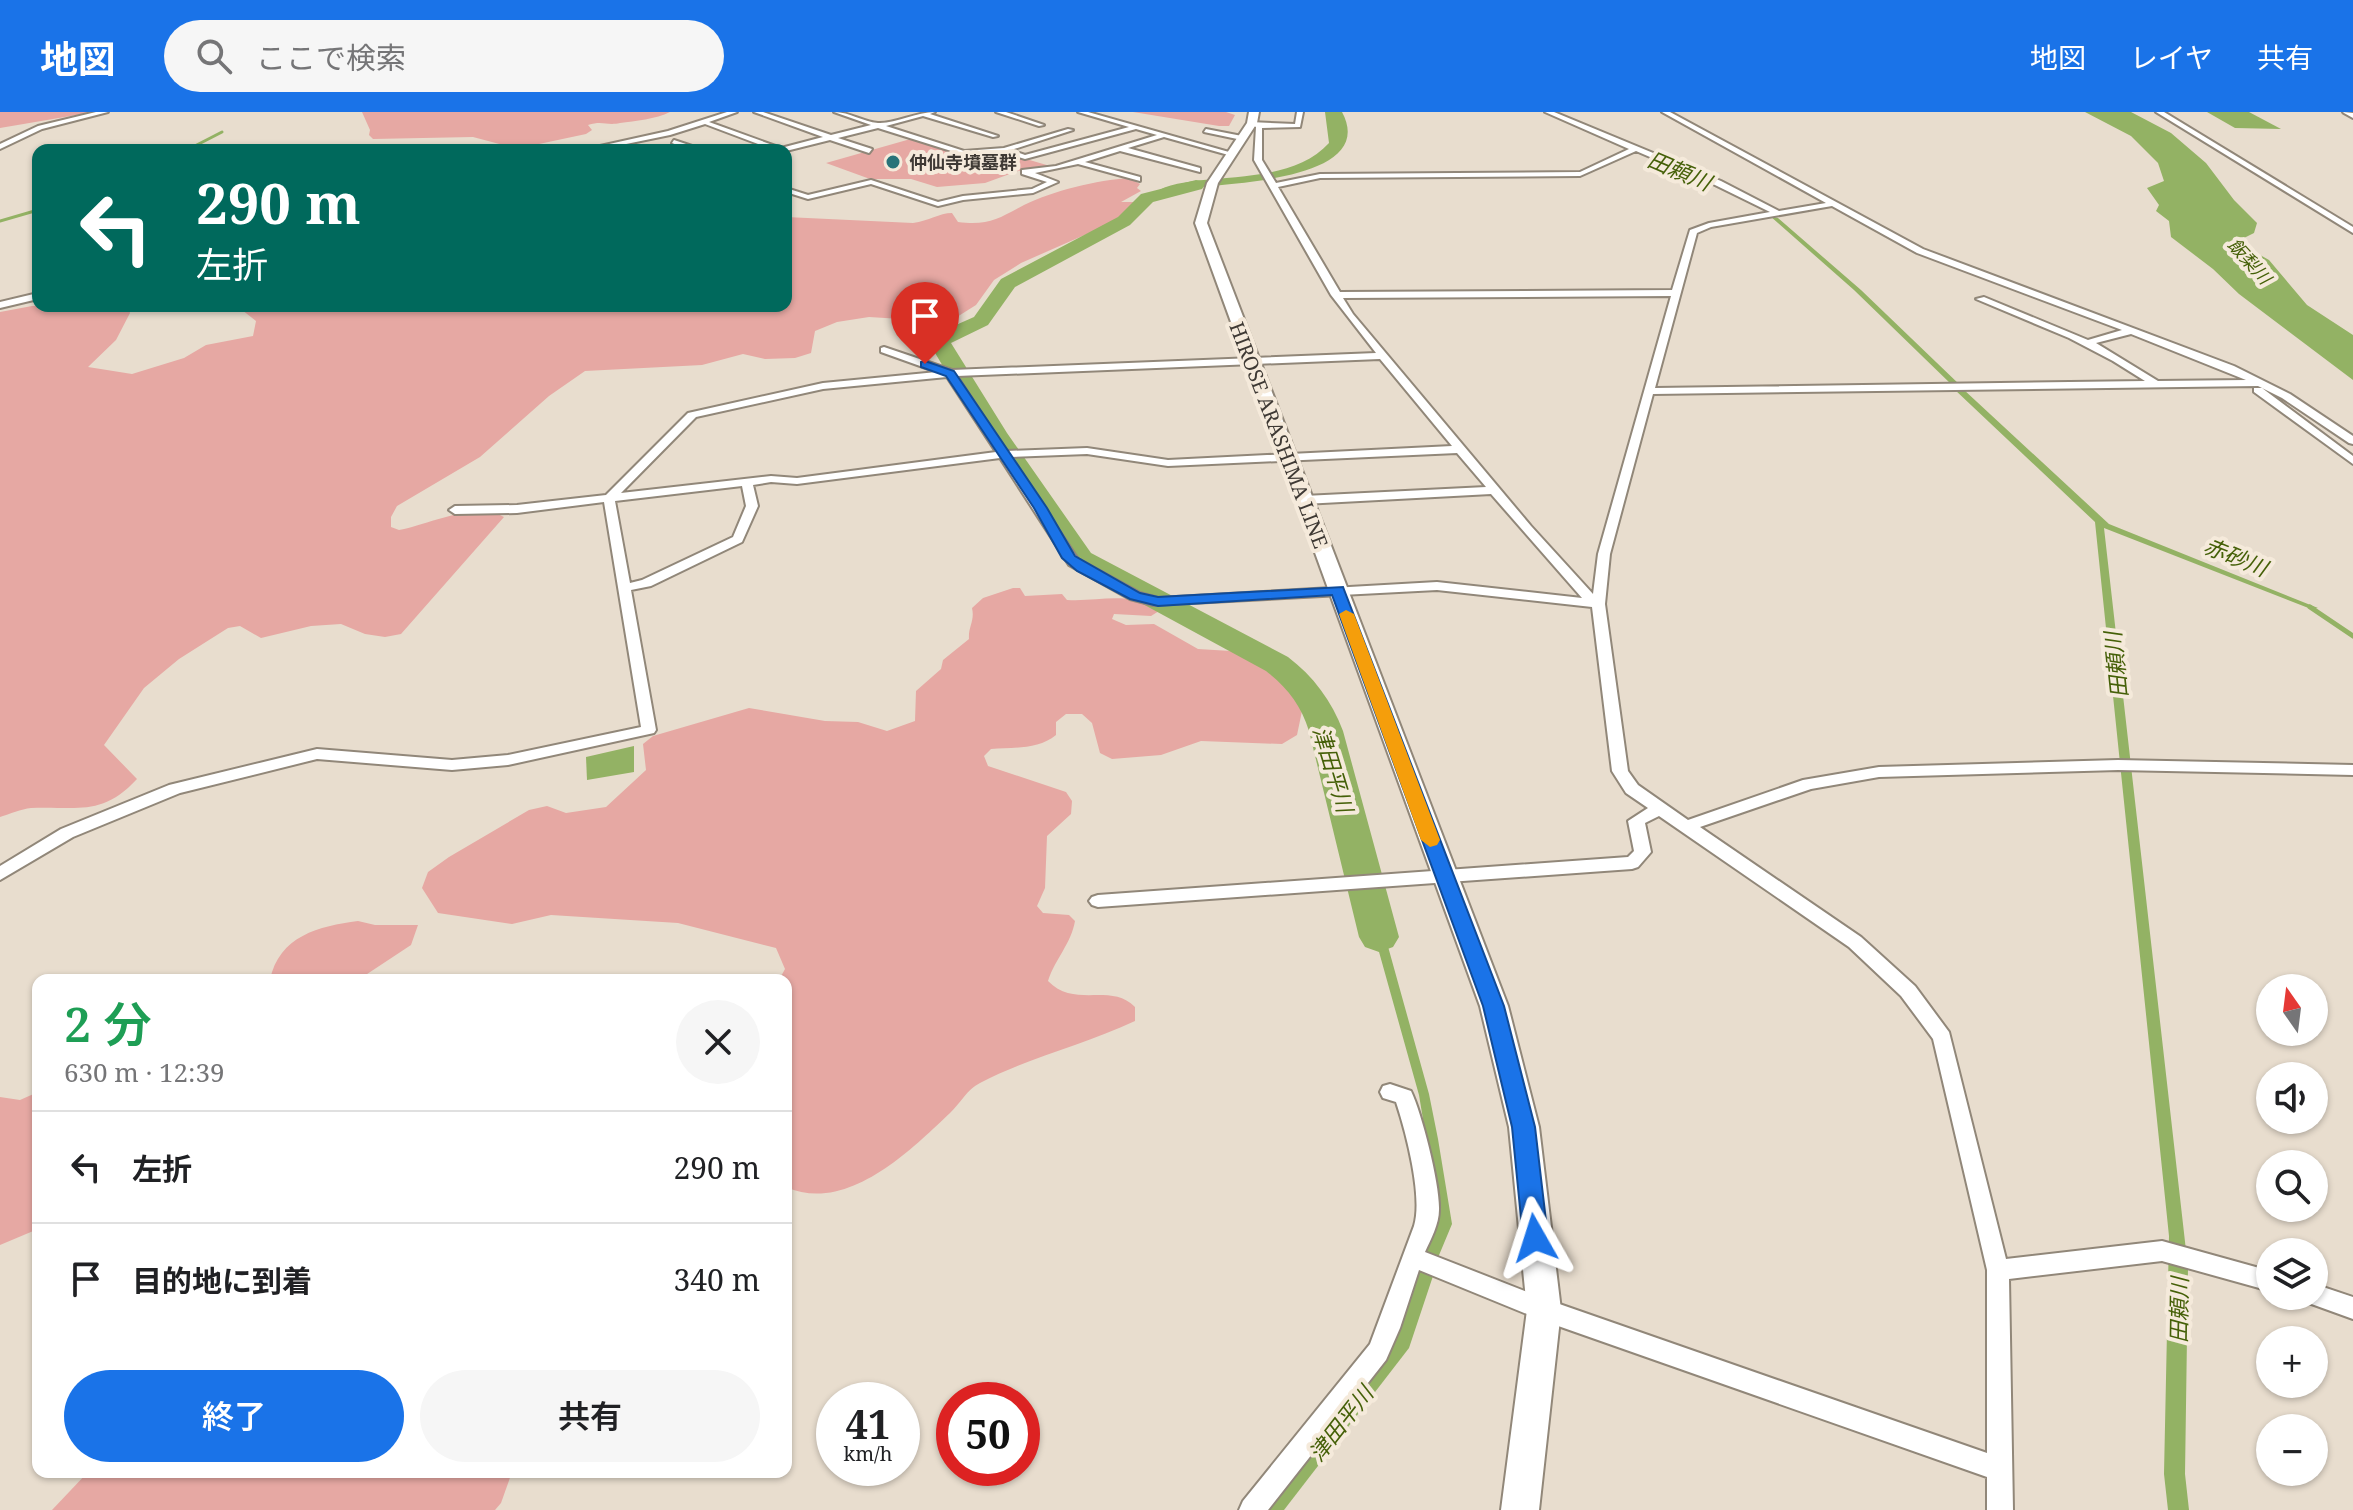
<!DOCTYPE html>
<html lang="ja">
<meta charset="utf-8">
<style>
body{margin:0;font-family:"Noto Serif","Noto Sans JP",serif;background:#f6f6f6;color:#202124;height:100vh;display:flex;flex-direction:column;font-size:30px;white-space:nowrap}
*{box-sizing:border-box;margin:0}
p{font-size:26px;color:#757577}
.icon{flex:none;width:44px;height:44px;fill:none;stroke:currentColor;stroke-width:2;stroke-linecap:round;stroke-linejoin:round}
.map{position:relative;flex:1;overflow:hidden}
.side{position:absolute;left:32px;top:862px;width:760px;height:504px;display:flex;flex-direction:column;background:#fff;border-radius:16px;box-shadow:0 2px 6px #0004}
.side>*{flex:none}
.banner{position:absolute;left:32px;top:32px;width:760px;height:168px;border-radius:16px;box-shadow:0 2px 6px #0004;background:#00695c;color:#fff;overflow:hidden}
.needle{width:52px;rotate:346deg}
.buttons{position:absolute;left:2256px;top:862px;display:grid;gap:16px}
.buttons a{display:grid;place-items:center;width:72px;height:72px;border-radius:50%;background:#fff;box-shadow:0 2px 6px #0004;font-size:40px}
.speed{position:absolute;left:816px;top:1270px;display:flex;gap:16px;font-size:40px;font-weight:700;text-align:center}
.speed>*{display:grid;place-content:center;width:104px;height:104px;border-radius:50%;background:#fff;box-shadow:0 2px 6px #0004;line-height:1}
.speed small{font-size:20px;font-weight:400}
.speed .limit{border:12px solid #d22;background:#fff;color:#111}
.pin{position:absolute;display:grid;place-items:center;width:68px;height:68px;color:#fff;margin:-82px -34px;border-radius:50% 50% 50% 0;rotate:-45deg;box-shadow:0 0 8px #0007}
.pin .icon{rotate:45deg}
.me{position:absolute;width:88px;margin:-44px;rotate:354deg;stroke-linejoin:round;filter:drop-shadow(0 0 6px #0008)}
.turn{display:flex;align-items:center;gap:28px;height:168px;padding:0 32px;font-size:36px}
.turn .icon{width:104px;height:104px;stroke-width:2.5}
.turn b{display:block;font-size:56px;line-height:68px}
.round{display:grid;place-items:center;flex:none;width:84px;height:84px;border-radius:42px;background:#f6f6f6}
.summary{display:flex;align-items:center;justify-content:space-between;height:136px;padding:0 32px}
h1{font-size:48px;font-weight:600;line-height:60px;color:#1e9e55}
.button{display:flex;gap:16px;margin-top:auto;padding:16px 32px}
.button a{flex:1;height:92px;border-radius:48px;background:#1a73e8;color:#fff;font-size:32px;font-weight:600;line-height:92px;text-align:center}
.button a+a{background:#f6f6f6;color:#202124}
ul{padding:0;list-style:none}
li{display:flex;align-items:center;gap:24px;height:112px;padding:0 32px;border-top:2px solid #e0e0e0}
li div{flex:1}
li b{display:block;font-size:30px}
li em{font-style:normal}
header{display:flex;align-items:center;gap:48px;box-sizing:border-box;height:112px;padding:0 40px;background:#1a73e8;color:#fff}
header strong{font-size:38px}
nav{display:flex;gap:44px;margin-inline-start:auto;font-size:28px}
.search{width:560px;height:72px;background:#f6f6f6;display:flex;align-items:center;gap:20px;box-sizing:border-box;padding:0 28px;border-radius:44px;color:#757577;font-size:30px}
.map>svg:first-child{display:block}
.green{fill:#e6a8a3}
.water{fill:#93b264}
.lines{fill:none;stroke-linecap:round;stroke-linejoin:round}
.stream-far1{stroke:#93b264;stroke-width:3}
.stream{stroke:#93b264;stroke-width:5}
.river{fill:#93b264;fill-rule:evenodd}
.minor-casing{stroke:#918779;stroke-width:4}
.secondary-casing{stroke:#918779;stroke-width:4}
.minor{fill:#fff;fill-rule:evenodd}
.secondary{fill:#fff;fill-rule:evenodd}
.route{fill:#1a73e8;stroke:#114b97;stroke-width:2}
.slow{fill:#f59e0b}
.poi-dot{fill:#297379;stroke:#f5eadb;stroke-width:3}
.labels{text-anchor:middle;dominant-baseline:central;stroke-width:8;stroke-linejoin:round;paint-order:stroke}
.far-poi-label{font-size:18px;font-weight:bold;fill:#3e3934;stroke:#f5eadb;text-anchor:start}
.far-water-label{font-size:18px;font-style:italic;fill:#456008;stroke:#f5eadb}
.street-label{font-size:20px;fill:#3e3934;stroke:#f5eadb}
.water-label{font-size:22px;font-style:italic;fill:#456008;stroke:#f5eadb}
</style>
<header>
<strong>地図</strong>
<div class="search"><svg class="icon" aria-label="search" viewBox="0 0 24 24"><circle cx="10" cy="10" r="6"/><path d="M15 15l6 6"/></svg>ここで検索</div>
<nav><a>地図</a><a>レイヤ</a><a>共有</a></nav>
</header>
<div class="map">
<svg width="2353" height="1398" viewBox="0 0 2353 1398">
<rect width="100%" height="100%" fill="#e8ddce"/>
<g class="green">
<polygon points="0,0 94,0 0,16"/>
<path d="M362 0H670C656 7 635 9 620 11 606 14 603 8 588 13L592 18 586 22 539 32 507 34 473 25 373 27 369 23 370 18Z"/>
<polygon points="1133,0 1226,0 1235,3 1229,14 1219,14"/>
<polygon points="914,26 962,42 1002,40 1050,54 1018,59 985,71 937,75 911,67 870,67 826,51"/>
<path d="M1129 66 1140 72 1137 76 1141 79 1121 90H1138L1114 110 1021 151 994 168 976 193 949 210 869 205 837 210 815 219 811 241 795 246 765 247 743 242 702 253 585 259 549 284 480 345 397 394 391 405V415L399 418C427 413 478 388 504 405L401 522 385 525 365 522 341 512 311 514 261 526 240 514 228 516 179 547 144 576 104 633 137 667C102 705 77 694 31 696 21 697 10 702 0 705V200L32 194H128L130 201 116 228 88 255 132 262 184 246 206 233 253 224 256 209 237 194H786V105L913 111C929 109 939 101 952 101L958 110C989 114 999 106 1024 93 1052 79 1098 68 1129 66Z"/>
<path d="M1013 476H1020L1025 484 1062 482 1067 488C1101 490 1129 478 1159 499L1151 504 1114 502 1112 507 1126 513 1154 512 1198 537 1247 540 1262 546 1294 582 1302 599 1297 623 1282 632 1201 629 1161 643 1112 647 1100 641 1092 611 1082 602H1066L1056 610V623C1038 638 1013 635 991 637L984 644 988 654 1066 680 1072 689 1071 702 1047 724 1045 776 1037 794 1043 801 1069 803 1075 809C1071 832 1055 847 1048 869 1075 897 1110 870 1135 895V909C1084 933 1030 945 980 971 967 977 960 992 950 1001 909 1040 846 1102 786 1075V868H779L785 857 776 836 678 811 551 803 512 812 438 801 422 776 428 760 449 745 529 698 547 694 566 701 606 695 646 658 643 632 653 624 749 596 825 609 858 610 887 619 915 609 916 579 941 557 943 548 969 527C968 515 975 509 972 496L983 486Z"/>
<path d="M358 809 375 813H418L411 833 358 868H270C279 824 319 814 358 809Z"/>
<polygon points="38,980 38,1117 0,1133 0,985 20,988"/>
<polygon points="88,1360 512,1360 501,1391 495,1398 52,1398"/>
</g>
<g class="water">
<path d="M1325 0H1342C1378 67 1234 71 1198 75 1182 77 1167 83 1150 85 1179 54 1283 82 1329 31Z"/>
<polygon points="2085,0 2131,0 2171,21 2206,51 2234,88 2257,111 2254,121 2242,127 2253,139 2269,148 2307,193 2353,223 2353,268 2239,182 2213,157 2171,125 2169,109 2156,99 2159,93 2147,76 2164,69 2158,51 2131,24"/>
<polygon points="2207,0 2249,0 2281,17 2235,16"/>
<polygon points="1770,104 1778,106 1861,178 1961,274 1953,274 1854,178"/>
<polygon points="1954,277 1963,277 2109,412 2318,496 2311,497 2104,416 2188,1156 2185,1362 2189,1398 2168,1398 2164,1362 2169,1124 2095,410"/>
<polygon points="634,634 634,660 587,668 586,645"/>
<polygon points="1372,777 1429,982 1438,1027 1452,1112 1437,1148 1428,1144 1426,1138 1439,1104 1419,983 1362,779"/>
<polygon points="1417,1161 1434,1161 1409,1236 1284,1398 1260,1398"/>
</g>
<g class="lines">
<g class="stream-far1">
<polyline points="187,38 222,20"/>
<polyline points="0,109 38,98"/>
</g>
<polyline class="stream" points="2310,495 2353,524"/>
<path class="river" d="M1196 68 1202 69 1205 73 1202 77 1153 90 1130 113 1015 175 988 213 951 231 1007 321 1091 441 1288 545C1313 564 1332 589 1343 619L1399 825 1393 835 1379 840 1365 835 1359 825 1309 619C1301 593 1287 575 1266 559L1071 453 983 322 928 229 931 224 974 205 1001 167 1118 105 1141 82Z"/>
<g class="minor-casing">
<g id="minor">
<polygon points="96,0 108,0 42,17 0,37 0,32 38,14"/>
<path d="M727 0H737L709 10 781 36 823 25 754 0H763L831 23 871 13 834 0C850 0 863 10 878 11 895 12 916 0 935 0L930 2 998 24 993 25 923 4 886 14 964 39 1004 36 1068 17 1073 18 1011 38 1025 43 1129 15 1078 0H1088L1236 42 1232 44 1164 25 1128 36 1200 56V60L1120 39 1085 50 1140 65V69L1078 52 1035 61 1058 70 1033 81 963 88 938 94 871 72 808 87 786 80V76L808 83 871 68 938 90 963 84 1032 77 1047 70 1022 62V58L1056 54 1157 23 1136 17 1025 47 1003 40 964 43 878 16 838 26 872 37 869 41 830 28 786 39 774 38 705 12 670 23 597 38H582L668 19Z"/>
<polygon points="996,0 1006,0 1044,13 1039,14"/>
<path d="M1297 0H1303L1300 15 1262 16V48L1276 71 1320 62 1580 60 1629 37 1545 0H1554L1721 69 1779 99 1826 91 1662 0H1670L1923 137 2234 254 2290 282 2353 324V332L2349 331 2282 286 2262 276 2353 344V352L2254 280V276H2262L2258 274 1653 282 1610 442 1605 492 1628 659 1638 673 1688 708 1803 668 1879 655 2118 648 2353 653V663L2118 658 1879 665 1811 677 1700 715 1861 825 1915 874 1949 920 2006 1147 2162 1129 2270 1159V1179L2162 1149 2009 1167 2013 1398H1987V1365L1544 1209 1419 1158 1400 1216 1386 1248 1268 1398H1239L1243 1389 1370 1232 1414 1114C1423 1085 1406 1020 1396 990L1383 986 1380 980 1383 974 1390 972 1411 979C1422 1002 1440 1073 1439 1098 1439 1112 1431 1127 1425 1140L1545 1187 1987 1341V1158L1933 927 1901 884 1849 835 1659 704 1645 711 1651 740 1638 755 1632 757 1098 795 1092 793 1089 789 1092 785 1098 783 1628 745 1634 739 1628 709 1648 696 1626 681 1612 659 1592 495 1437 478 1153 493 1130 487 1069 453 1000 346 797 372 771 370 753 373 758 394 742 430 651 474 631 478 656 618 654 621 508 653 452 658 317 647 180 681 73 725 0 768V754L61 717 169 673 317 637 452 648 508 643 641 615 604 390 517 401 455 402 449 398 455 394 517 393 606 383 688 301 823 271 937 260 881 240V236L884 235 952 258 1376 241 1331 183 1254 48 1256 15 1250 12V10L1295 12ZM1636 39 1715 73 1770 100 1709 111 1690 118 1672 178 1340 180 1278 75 1320 66 1580 64ZM1832 94 1917 141 2122 218 2088 228 1984 185 1976 187 2069 226 2113 249 2145 269 1655 276 1697 121 1711 115ZM1671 184 1598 442 1593 482 1531 414 1353 202 1343 186ZM2131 222 2246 268 2158 269 2096 231ZM1380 247 1452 334 1168 348 1087 336 1006 339 957 264ZM947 265 996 340 797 366 771 364 621 381 696 305 823 277ZM1457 341 1486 375 1304 384 1298 388 1304 392 1491 382 1582 486 1437 470 1158 486 1140 481 1078 447 1010 345 1087 342 1168 354ZM742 374 746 394 733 425 642 468 630 471 615 389Z"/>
<polygon points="2156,0 2164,0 2353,115 2353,121"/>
<polygon points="2343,0 2353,1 2353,6 2344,1"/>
<polygon points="1206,17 1242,24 1245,26 1242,28 1204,20"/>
<polygon points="674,28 698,36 699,38 689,38 672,31"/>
<polygon points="38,181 38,187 0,196 0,190"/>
<polygon points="2314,1172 2353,1185 2353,1207 2306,1190 2303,1184 2314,1184"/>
</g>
</g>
<g class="secondary-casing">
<polygon id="secondary" points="1249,0 1259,0 1257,11 1218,71 1207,111 1508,894 1539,1015 1561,1198 1539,1398 1501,1398 1527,1198 1509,1015 1480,894 1195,111 1207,71 1247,11"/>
</g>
<use href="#minor" class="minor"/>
<use href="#secondary" class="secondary"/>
</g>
<polygon class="route" points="925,249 954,259 1047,396 1075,444 1140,481 1158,485 1343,475 1504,894 1535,1015 1548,1126 1544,1134 1535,1137 1526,1134 1523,1126 1512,1015 1483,894 1332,483 1158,494 1130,487 1077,459 1062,446 1034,396 946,264 921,255 921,250"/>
<polygon class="slow" points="1346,498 1354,502 1440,728 1437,733 1430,735 1421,728 1339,502"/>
<circle class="poi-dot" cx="893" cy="50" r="8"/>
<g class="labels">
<g class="far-poi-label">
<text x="909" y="50">仲仙寺墳墓群</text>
</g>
<g class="far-water-label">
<text transform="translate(2250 149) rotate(48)">飯梨川</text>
</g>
<g class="street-label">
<text transform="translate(1279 323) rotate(69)">HIROSE ARASHIMA LINE</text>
</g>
<g class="water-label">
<text transform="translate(1680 58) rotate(23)">田頼川</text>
<text transform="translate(2236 444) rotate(22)">赤砂川</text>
<text transform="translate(2115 553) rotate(-96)">田頼川</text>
<text transform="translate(1334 657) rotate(73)">津田平川</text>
<text transform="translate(2178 1198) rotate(-89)">田頼川</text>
<text transform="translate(1340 1311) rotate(-52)">津田平川</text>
</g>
</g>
</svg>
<div class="buttons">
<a><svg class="needle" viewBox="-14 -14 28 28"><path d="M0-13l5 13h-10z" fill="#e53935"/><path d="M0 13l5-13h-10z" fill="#757577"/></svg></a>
<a><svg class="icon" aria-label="sound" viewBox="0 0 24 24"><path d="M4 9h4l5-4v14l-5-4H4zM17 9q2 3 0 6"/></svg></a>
<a><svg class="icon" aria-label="search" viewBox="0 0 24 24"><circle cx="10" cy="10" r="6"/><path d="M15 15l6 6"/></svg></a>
<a><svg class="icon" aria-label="layers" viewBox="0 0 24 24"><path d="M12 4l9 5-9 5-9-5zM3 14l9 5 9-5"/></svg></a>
<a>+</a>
<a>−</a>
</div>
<div class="speed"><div>41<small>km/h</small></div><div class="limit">50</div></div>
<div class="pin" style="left:925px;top:252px;background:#d93025"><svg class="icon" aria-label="arrive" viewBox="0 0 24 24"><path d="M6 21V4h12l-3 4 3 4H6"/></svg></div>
<svg class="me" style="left:1535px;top:1126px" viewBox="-20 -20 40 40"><path d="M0-17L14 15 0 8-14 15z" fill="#1a73e8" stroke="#fff" stroke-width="4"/></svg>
<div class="banner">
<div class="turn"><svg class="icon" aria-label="left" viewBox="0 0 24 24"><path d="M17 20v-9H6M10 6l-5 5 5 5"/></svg><div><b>290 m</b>左折</div></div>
</div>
<section class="side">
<div class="summary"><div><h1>2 分</h1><p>630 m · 12:39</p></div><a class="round"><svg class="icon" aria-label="close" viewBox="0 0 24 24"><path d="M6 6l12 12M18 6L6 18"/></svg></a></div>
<ul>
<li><svg class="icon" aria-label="left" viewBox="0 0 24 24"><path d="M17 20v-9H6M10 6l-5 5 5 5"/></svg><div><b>左折</b></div><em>290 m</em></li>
<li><svg class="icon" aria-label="arrive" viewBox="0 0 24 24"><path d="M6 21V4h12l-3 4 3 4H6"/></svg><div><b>目的地に到着</b></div><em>340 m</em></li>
</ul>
<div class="button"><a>終了</a><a>共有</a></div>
</section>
</div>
